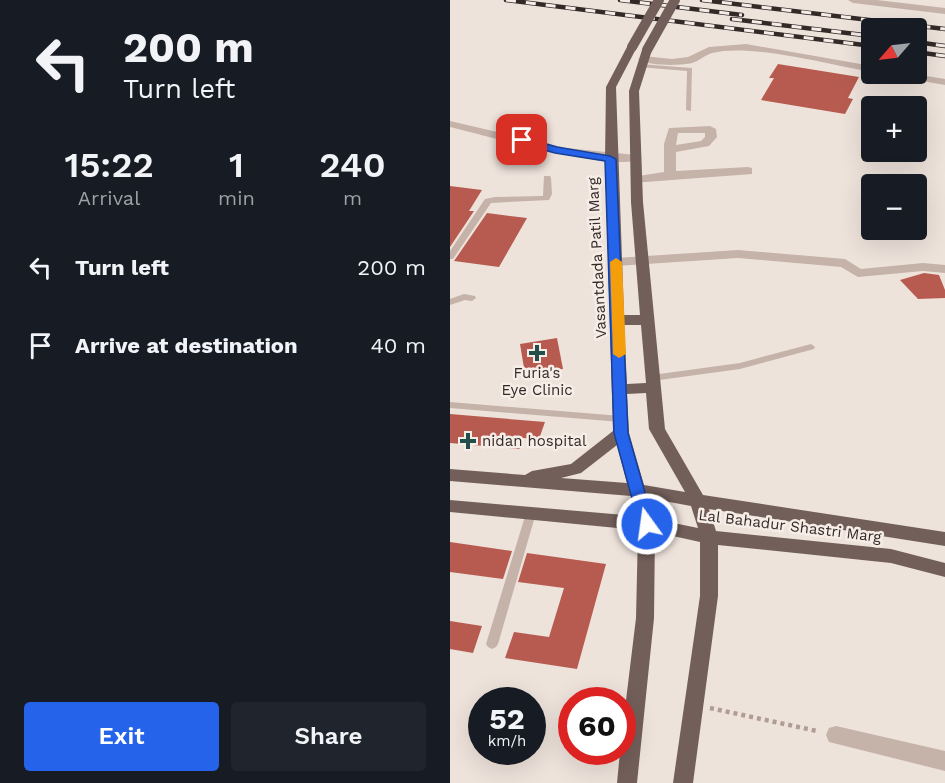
<!DOCTYPE html>
<meta charset="utf-8">
<style>
body{margin:0;font-family:"Work Sans",sans-serif;background:#20242c;color:#f1f3f6;height:100vh;display:flex;flex-direction:column;font-size:22px;white-space:nowrap}
*{box-sizing:border-box;margin:0}
p{font-size:20px;color:#9ea1a6}
.icon{flex:none;width:33px;height:33px;fill:none;stroke:currentColor;stroke-width:2;stroke-linecap:round;stroke-linejoin:round}
.map{position:relative;flex:1;overflow:hidden}
.side{display:flex;flex-direction:column;background:#171b24;width:450px}
.side>*{flex:none}
.top-card{background:#171b24;color:#f1f3f6;overflow:hidden}
.needle{width:39px;rotate:242deg}
.controls{position:absolute;left:411px;top:18px;display:grid;gap:12px}
.controls a{display:grid;place-items:center;width:66px;height:66px;border-radius:6px;background:#171b24;box-shadow:0 6px 24px #0002;font-size:30px}
.speed{position:absolute;left:18px;top:687px;display:flex;gap:12px;font-size:30px;font-weight:700;text-align:center}
.speed>*{display:grid;place-content:center;width:78px;height:78px;border-radius:50%;background:#171b24;box-shadow:0 6px 24px #0002;line-height:1}
.speed small{font-size:15px;font-weight:400}
.speed .limit{border:9px solid #d22;background:#fff;color:#111}
.pin{position:absolute;display:grid;place-items:center;width:51px;height:51px;color:#fff;margin:-26px;border-radius:12px;box-shadow:0 3px 9px #0006}
.me{position:absolute;width:66px;margin:-33px;rotate:346deg;stroke-linejoin:round;filter:drop-shadow(0 0 4px #0008)}
.turn{display:flex;align-items:center;gap:21px;height:126px;padding:0 24px;font-size:27px}
.turn .icon{width:78px;height:78px;stroke-width:2.5}
.turn b{display:block;font-size:42px;line-height:51px}
.eta{display:flex;justify-content:space-evenly;align-items:center;height:102px;text-align:center}
.eta b{font-size:36px;font-weight:600;line-height:42px}
.action{display:flex;gap:12px;margin-top:auto;padding:12px 24px}
.action a{flex:1;height:69px;border-radius:6px;background:#2563eb;color:#fff;font-size:24px;font-weight:600;line-height:69px;text-align:center}
.action a+a{background:#20242c;color:#f1f3f6}
ul{padding:0;list-style:none}
li{display:flex;align-items:center;gap:18px;height:78px;padding:0 24px}
li div{flex:1}
li b{display:block;font-size:22px}
li em{font-style:normal}
main{display:flex;flex:1;min-height:0}
.map>svg:first-child{display:block}
.building{fill:#b75b50}
.lines{fill:none;stroke-linecap:round;stroke-linejoin:round}
.path{stroke:#b09c93;stroke-width:4.5;stroke-dasharray:4 4;stroke-linecap:butt}
.service{fill:#c5b2a9;fill-rule:evenodd}
.minor{fill:#c5b2a9;fill-rule:evenodd}
.primary{fill:#735f5a;fill-rule:evenodd}
.rail-casing{stroke:#332a28;stroke-width:4.5}
.rail{stroke:#f7ede7;stroke-width:3;stroke-dasharray:10;stroke-linecap:butt}
.primary-bridge{stroke:#735f5a;stroke-width:10}
.route{fill:#2563eb;stroke:#184099;stroke-width:1.5}
.slow{fill:#f59e0b}
.poi-dot{fill:#224f4c;stroke:#f7ede7;stroke-width:2}
.labels{text-anchor:middle;dominant-baseline:central;stroke-width:5;stroke-linejoin:round;paint-order:stroke}
.street-label{font-size:15px;fill:#332a28;stroke:#f7ede7}
.poi-label{font-size:15px;fill:#332a28;stroke:#f7ede7}
</style>
<main>
<section class="side">
<div class="top-card">
<div class="turn"><svg class="icon" aria-label="left" viewBox="0 0 24 24"><path d="M17 20v-9H6M10 6l-5 5 5 5"/></svg><div><b>200 m</b>Turn left</div></div>
</div>
<div class="eta">
<div><b>15:22</b><p>Arrival</p></div>
<div><b>1</b><p>min</p></div>
<div><b>240</b><p>m</p></div>
</div>
<ul>
<li><svg class="icon" aria-label="left" viewBox="0 0 24 24"><path d="M17 20v-9H6M10 6l-5 5 5 5"/></svg><div><b>Turn left</b></div><em>200 m</em></li>
<li><svg class="icon" aria-label="arrive" viewBox="0 0 24 24"><path d="M6 21V4h12l-3 4 3 4H6"/></svg><div><b>Arrive at destination</b></div><em>40 m</em></li>
</ul>
<div class="action"><a>Exit</a><a>Share</a></div>
</section>
<div class="map">
<svg width="495" height="783" viewBox="0 0 495 783">
<rect width="100%" height="100%" fill="#eee3db"/>
<g class="building">
<polygon points="328,64 409,77 398,98 403,99 395,114 311,100 324,78 319,78"/>
<polygon points="0,186 32,190 19,211 24,211 0,247"/>
<polygon points="37,213 77,218 49,267 4,261"/>
<polygon points="474,273 489,275 495,290 495,298 468,299 450,280"/>
<polygon points="107,338 113,369 75,374 70,344"/>
<polygon points="0,414 95,422 89,439 73,438 70,449 0,443"/>
<polygon points="0,542 62,551 53,579 0,572"/>
<polygon points="77,553 156,564 127,669 55,658 64,632 99,637 114,588 68,582"/>
<polygon points="0,621 32,626 23,653 0,649"/>
</g>
<g class="lines">
<polyline class="path" points="260,708 367,731"/>
<g class="service">
<polygon points="190,64 242,68 241,111 236,110 237,71 188,67 187,66"/>
<polygon points="94,176 100,176 101,178 102,194 99,200 41,203 3,259 0,259 0,251 35,199 45,197 93,196"/>
<polygon points="14,294 25,296 26,298 22,301 15,300 0,305 0,299"/>
<polygon points="361,344 365,347 364,349 290,369 202,381 198,378 202,375 290,363"/>
<polygon points="0,402 171,416 176,419 171,422 0,408"/>
<polygon points="81,509 85,510 86,513 48,644 46,647 42,649 38,647 36,644 76,513 77,510"/>
</g>
<g class="minor">
<polygon points="398,0 427,0 495,8 495,14 403,3"/>
<path d="M296 44 422 66V72C380 65 301 43 262 53 255 55 249 61 242 63 230 66 197 66 188 59L193 56 222 59 238 57 259 47Z"/>
<polygon points="444,74 464,74 495,79 495,85 449,77"/>
<path d="M0 121 116 148 186 155 192 158C172 175 30 134 0 127Z"/>
<path d="M260 126 266 129 267 137 259 146 226 152V171L298 167 302 168V174L182 183V177L214 172V144L219 128ZM228 133H255V137L251 141 226 145Z"/>
<polygon points="288,250 395,259 411,269 473,263 495,265 495,273 473,271 408,277 391,267 288,258 166,266 159,262 166,258"/>
<polygon points="386,726 495,751 495,771 379,742 376,735 379,728"/>
</g>
<path class="primary" d="M182 44 187 47 166 87 174 315H190L181 202 179 91 192 50 197 47 202 50 189 91 193 202 215 429 253 495 495 532V546L259 509 266 531 441 549 495 563V577L441 563 268 545V596L243 783H223L250 596V542L205 532 204 618 187 783H167L170 752H172V733L186 618 188 530 0 512V500L186 516 181 496 0 481V469L75 475 82 471 121 464 163 431 155 159 156 87 177 47ZM174 325H191L196 383 177 384ZM196 393 199 429 235 492 194 485 179 433 177 394ZM167 445 177 483 111 478 131 473ZM198 498 241 506 248 528 204 519Z"/>
<g class="rail-casing">
<g id="rail">
<polyline points="56,0 422,46"/>
<polyline points="170,0 292,15"/>
<polyline points="252,0 495,29"/>
<polyline points="282,19 422,36"/>
<polyline points="466,42 495,46"/>
<polyline points="466,52 495,56"/>
</g>
</g>
<use href="#rail" class="rail"/>
<g class="primary-bridge">
<polyline points="182,47 209,0"/>
<polyline points="197,50 225,0"/>
</g>
</g>
<polygon class="route" points="72,137 107,147 160,156 166,159 178,433 204,524 202,528 191,528 189,524 164,433 155,161 105,153 68,143 67,140"/>
<polygon class="slow" points="166,258 172,262 176,354 169,358 163,354 160,262"/>
<g class="poi-dot">
<path d="M84 344h6v6h6v6h-6v6h-6v-6h-6v-6h6z"/>
<path d="M15 432h6v6h6v6h-6v6h-6v-6h-6v-6h6z"/>
</g>
<g class="labels">
<g class="street-label">
<text transform="translate(147 258) rotate(-93)">Vasantdada Patil Marg</text>
<text transform="translate(340 526) rotate(7)">Lal Bahadur Shastri Marg</text>
</g>
<g class="poi-label">
<text x="87" y="373">Furia's<tspan x="87" dy="17">Eye Clinic</tspan></text>
<text x="32" y="441" text-anchor="start">nidan hospital</text>
</g>
</g>
</svg>
<div class="controls">
<a><svg class="needle" viewBox="-14 -14 28 28"><path d="M0-13l5 13h-10z" fill="#e53935"/><path d="M0 13l5-13h-10z" fill="#9ea1a6"/></svg></a>
<a>+</a>
<a>−</a>
</div>
<div class="speed"><div>52<small>km/h</small></div><div class="limit">60</div></div>
<div class="pin" style="left:72px;top:140px;background:#d93025"><svg class="icon" aria-label="arrive" viewBox="0 0 24 24"><path d="M6 21V4h12l-3 4 3 4H6"/></svg></div>
<svg class="me" style="left:197px;top:524px" viewBox="-20 -20 40 40"><circle r="17" fill="#2563eb" stroke="#fff" stroke-width="3"/><path d="M0-11L8 9 0 5-8 9z" fill="#fff"/></svg>
</div>
</main>
